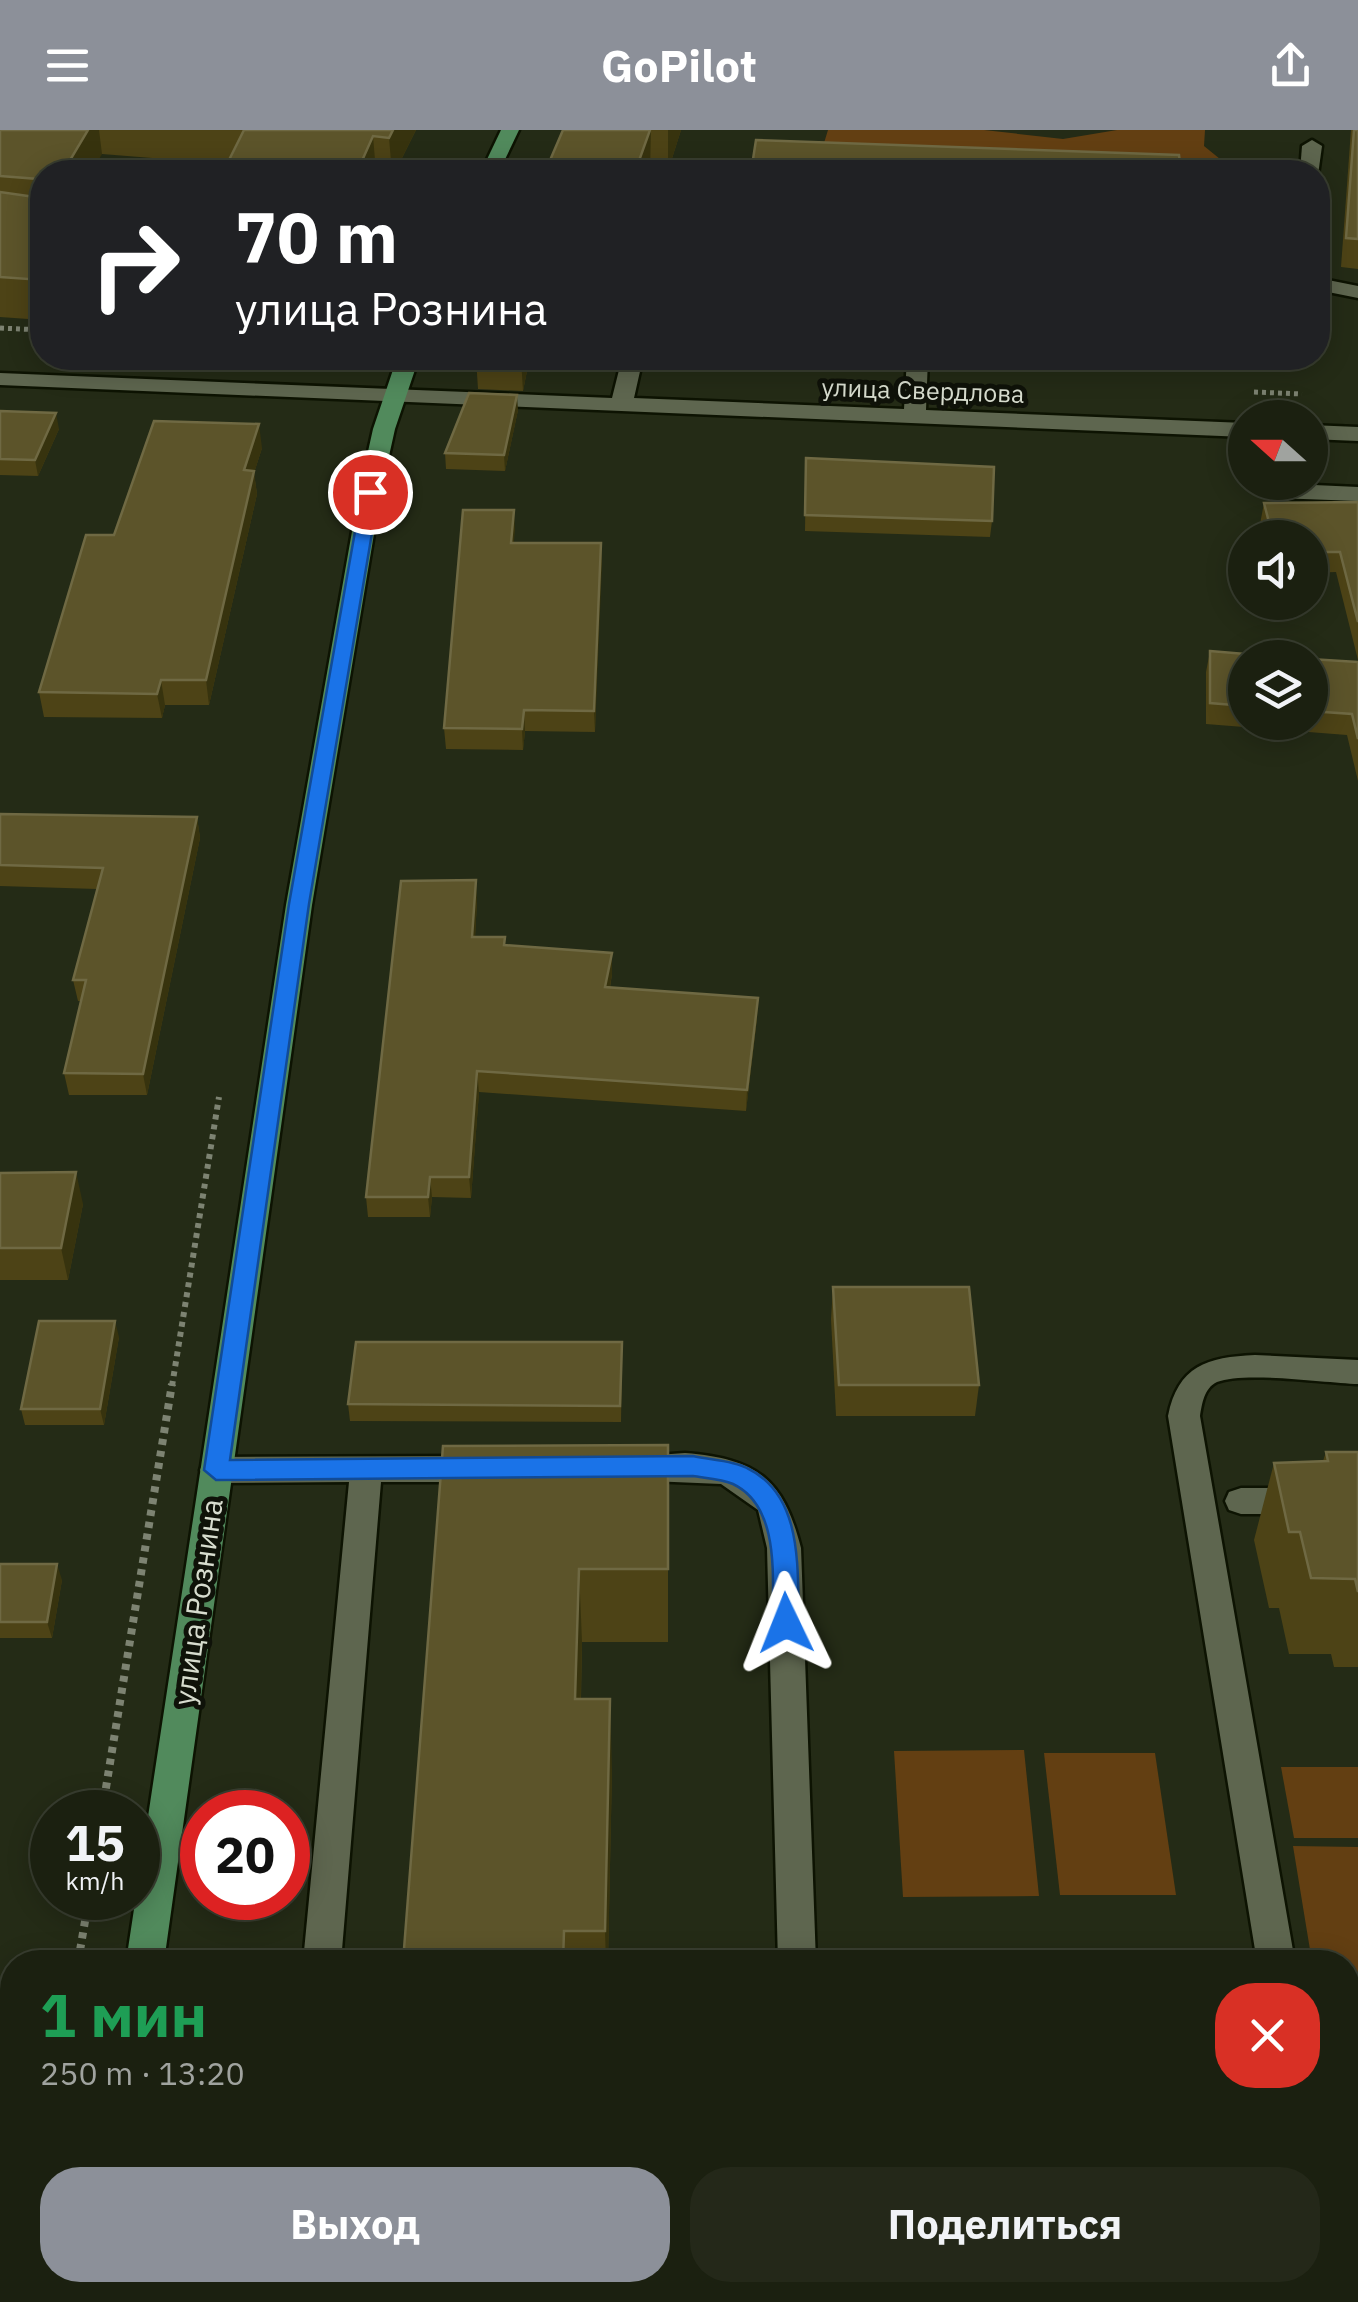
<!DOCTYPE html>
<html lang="ru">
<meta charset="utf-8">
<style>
body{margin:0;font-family:"IBM Plex Sans",sans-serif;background:#242819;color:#f1f3f6;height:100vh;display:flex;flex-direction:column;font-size:38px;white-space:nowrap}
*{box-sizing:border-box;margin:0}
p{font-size:32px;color:#a0a39f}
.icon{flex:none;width:55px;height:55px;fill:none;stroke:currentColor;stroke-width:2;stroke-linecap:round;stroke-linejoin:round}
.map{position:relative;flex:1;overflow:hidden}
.side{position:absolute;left:0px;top:1820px;width:1360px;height:352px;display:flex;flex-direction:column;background:#1b2010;border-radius:40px 40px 0 0;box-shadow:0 5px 25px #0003,0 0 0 2px #393e30}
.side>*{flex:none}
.top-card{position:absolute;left:30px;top:30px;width:1300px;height:210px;border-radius:40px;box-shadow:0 5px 25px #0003,0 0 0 2px #393e30;background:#202124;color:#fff;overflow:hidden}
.needle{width:65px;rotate:291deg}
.controls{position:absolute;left:1228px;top:270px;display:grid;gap:20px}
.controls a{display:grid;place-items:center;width:100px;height:100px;border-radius:50%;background:#1b2010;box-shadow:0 5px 25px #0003,0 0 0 2px #393e30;font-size:50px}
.speed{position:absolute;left:30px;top:1660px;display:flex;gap:20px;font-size:50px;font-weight:700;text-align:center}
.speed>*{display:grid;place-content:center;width:130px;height:130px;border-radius:50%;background:#1b2010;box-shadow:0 5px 25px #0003,0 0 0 2px #393e30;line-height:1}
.speed small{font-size:25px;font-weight:400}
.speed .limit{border:15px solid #d22;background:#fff;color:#111}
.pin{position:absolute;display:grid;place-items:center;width:85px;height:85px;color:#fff;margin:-42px;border:5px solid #fff;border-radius:50%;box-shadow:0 2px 10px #0007}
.me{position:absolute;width:110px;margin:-55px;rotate:358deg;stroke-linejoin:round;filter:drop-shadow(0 0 8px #0008)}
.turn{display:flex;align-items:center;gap:35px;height:210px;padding:0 40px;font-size:45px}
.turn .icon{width:130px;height:130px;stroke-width:2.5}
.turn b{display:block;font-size:70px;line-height:85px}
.round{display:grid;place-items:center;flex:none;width:105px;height:105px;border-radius:40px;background:#242819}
.headline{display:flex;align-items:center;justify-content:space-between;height:170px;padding:0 40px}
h1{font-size:60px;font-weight:700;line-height:75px;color:#1e9e55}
.cta{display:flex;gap:20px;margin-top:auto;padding:20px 40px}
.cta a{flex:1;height:115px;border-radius:40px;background:#8c9099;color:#fff;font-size:40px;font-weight:700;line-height:115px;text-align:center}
.cta a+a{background:#242819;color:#f1f3f6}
header{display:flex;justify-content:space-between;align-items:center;height:130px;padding:0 40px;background:#8c9099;color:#fff;font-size:45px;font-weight:700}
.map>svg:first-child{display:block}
.built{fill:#2b3418}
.green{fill:#633f12}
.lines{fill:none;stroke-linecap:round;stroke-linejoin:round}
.minor-casing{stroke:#0d1302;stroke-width:5}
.major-casing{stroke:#0d1302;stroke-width:5}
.path-far2{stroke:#7d8372;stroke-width:5;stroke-dasharray:4 4;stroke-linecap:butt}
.path-far1{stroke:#7d8372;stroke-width:6;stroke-dasharray:5 5;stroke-linecap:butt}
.path{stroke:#7d8372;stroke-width:8;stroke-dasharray:6 6;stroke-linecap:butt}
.minor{fill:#5e664f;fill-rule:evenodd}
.major{fill:#518a5c;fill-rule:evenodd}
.wall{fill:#4d4316}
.shaded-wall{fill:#37330e}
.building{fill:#5c542a;stroke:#6f6943;stroke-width:2.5}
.route{fill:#1a73e8;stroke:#114b97;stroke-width:2.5}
.labels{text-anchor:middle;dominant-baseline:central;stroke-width:10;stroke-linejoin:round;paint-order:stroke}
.far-street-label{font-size:25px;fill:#d7dcce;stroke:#0f1209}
.street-label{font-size:30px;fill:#d7dcce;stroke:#0f1209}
</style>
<header><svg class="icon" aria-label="menu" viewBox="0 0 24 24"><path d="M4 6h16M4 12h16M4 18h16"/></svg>GoPilot<svg class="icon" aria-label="share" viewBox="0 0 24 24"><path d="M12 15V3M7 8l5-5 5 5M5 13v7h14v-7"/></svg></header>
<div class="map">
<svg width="1358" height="2172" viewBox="0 0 1358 2172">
<rect width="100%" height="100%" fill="#242b16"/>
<polygon class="built" points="911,228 1271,228 1273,240 998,231"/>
<g class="green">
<polygon points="828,0 984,0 1063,9 1117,0 1205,0 1204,16 1236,42 1026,42 824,13"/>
<polygon points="1024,1620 1039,1766 903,1767 894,1621"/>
<polygon points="1044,1623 1155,1623 1176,1765 1060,1765"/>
<polygon points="1281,1637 1358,1637 1358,1708 1294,1708"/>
<polygon points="1293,1716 1358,1717 1358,1915 1348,1915 1348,1832 1312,1832"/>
</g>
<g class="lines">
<g class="minor-casing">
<g id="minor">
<polygon points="1312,10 1322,16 1318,45 1300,42 1302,16"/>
<polygon points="1318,148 1358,156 1358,168 1318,160"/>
<polygon points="622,228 643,228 634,268 904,279 907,228 928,228 926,280 1245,293 1245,307 0,255 0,243 612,268"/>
<polygon points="1310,295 1358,297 1358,311 1310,309"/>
<polygon points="1246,352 1358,357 1358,371 1276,368"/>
<path d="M1255 1225 1358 1230V1254C1326 1253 1244 1241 1217 1252 1204 1258 1202 1274 1200 1286L1295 1832H1257L1168 1286C1178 1236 1207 1227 1255 1225Z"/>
<path d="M685 1323C757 1329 783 1348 801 1418L816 1832H778L767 1418 758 1380 721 1354 627 1350 615 1346 611 1337 615 1328Z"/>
<polygon points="481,1326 493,1330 497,1339 493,1348 481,1352 381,1352 341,1832 303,1832 349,1352 216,1353 204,1349 200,1340 204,1331 216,1327"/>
<polygon points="1241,1358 1358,1358 1358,1384 1241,1384 1229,1380 1225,1371 1229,1362"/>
<polygon points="1348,1947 1358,1948 1358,1986 1348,1984"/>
<polygon points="273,2160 313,2160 313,2172 271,2172"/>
</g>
</g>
<g class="major-casing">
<g id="major">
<polygon points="501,0 519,0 499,42 481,42"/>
<polygon points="397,228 419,228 395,299 381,362 312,775 164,1832 126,1832 286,775 359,362 373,299"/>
<polygon points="78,2160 118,2160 117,2172 75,2172"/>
</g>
</g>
<g class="path-far2">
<polyline points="0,198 42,200"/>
<polyline points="1254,262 1302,264"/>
</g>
<polyline class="path-far1" points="172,1256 219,967"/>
<g class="path">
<polyline points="102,1682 172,1254"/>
<polyline points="78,1832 89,1768"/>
<polyline points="25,2172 27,2160"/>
</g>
<use href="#minor" class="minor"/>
<use href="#major" class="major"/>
</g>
<g class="wall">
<polygon points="0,0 416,0 395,42 223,42 227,34 102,24 42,42 42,190 0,187"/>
<polygon points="563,0 681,0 668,41 651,40"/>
<polygon points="1351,0 1358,0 1358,139 1341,137"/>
<polygon points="476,228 586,228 582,240 528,236 523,261 478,259"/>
<polygon points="518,280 505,341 446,339 445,323"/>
<polygon points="0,281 59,299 38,346 0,345"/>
<polygon points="262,318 254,343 257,364 209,575 165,575 162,588 44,587 39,562 114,405"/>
<polygon points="806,328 992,391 990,407 805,401"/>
<polygon points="1358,372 1358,530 1336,442 1310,443 1310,408 1264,408 1260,394 1264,373"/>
<polygon points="514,380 514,413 601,413 595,602 525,601 523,620 446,619 444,598"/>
<polygon points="1210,521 1245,528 1245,592 1310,592 1310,529 1358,532 1358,651 1347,605 1206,594 1206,542"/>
<polygon points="0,684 197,687 200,708 147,965 69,965 64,943 81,871 78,871 73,850 97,759 0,756"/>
<polygon points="477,771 475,807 505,815 612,823 612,844 610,858 757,888 746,981 479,962 471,1068 432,1067 430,1087 368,1087 366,1067"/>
<polygon points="0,1043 83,1074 68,1150 0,1150"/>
<polygon points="833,1157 979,1255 975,1286 836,1286 831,1189"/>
<polygon points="119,1207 104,1295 25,1295 21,1279"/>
<polygon points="622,1228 621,1292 350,1291 348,1274"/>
<polygon points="668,1315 668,1512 582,1512 581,1569 612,1640 608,1832 403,1832 443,1316"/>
<polygon points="1326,1322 1358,1322 1358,1537 1334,1537 1331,1524 1289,1524 1279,1478 1269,1478 1254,1410 1274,1333 1323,1331"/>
<polygon points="0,1434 62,1450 52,1508 0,1508"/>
<polygon points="389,2160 670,2160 669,2172 391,2172"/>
<polygon points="896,2160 967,2160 967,2167 966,2172 897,2172"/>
</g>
<g class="shaded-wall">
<polygon points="88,0 99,0 102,24 92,42 63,42"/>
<polygon points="393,0 416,0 395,42 392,42 389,8"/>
<polygon points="650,0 651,0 650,42 635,42"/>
<polygon points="668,0 681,0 668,41"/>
<polygon points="373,6 376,42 357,42"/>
<polygon points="42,77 42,129 30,98"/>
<polygon points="521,228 528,228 528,236 523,261"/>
<polygon points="517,265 518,280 505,341 504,325"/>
<polygon points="56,283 59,299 38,346 35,330"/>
<polygon points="259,294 262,318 254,343 257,364 209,575 206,550 244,340"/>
<polygon points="514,380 515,400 512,433 511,413"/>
<polygon points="601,413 602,434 595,602 594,581"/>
<polygon points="161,550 165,575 162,588 157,564"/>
<polygon points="524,580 525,601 523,620 522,599"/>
<polygon points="197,687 200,708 147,965 143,944"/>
<polygon points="476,750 477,771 474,827 472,807"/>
<polygon points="612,823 612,844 606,878 605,857"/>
<polygon points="758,868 757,888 746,981 747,960"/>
<polygon points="477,941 479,962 471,1068 469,1047"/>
<polygon points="76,1042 83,1074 68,1150 61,1118"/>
<polygon points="430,1047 432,1067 430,1087 428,1067"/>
<polygon points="115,1191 119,1207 104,1295 100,1279"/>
<polygon points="57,1434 62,1450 52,1508 47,1492"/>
<polygon points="579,1439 582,1512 579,1640 575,1569"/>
<polygon points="610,1569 612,1640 608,1832 606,1832 605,1801"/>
</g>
<g class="building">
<polygon points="0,0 88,0 63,42 42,42 42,77 30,98 42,98 42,150 0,147 0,62 35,67 38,49 0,46"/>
<polygon points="244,0 393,0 389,8 373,6 357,42 223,42"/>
<polygon points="563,0 650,0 635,42 545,42"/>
<polygon points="1354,0 1358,0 1358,109 1346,108"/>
<polygon points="756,10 1179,25 1181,42 751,42"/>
<polygon points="469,263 517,265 504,325 445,323"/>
<polygon points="0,281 56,283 35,330 0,329"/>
<polygon points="154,291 259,294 244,340 254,341 206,550 161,550 157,564 39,562 86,405 114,405"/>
<polygon points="806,328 994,337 992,391 805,385"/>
<polygon points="1358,372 1358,492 1340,422 1310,422 1310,408 1273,408 1264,373"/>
<polygon points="463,380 514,380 511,413 601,413 594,581 524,580 522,599 444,598"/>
<polygon points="1210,521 1293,528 1245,528 1245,576 1210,573"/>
<polygon points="1310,529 1358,532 1358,609 1352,584 1310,581"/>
<polygon points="0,684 197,687 143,944 64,943 86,850 73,850 103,738 0,735"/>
<polygon points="476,750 472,807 505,807 504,815 612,823 605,857 758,868 747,960 477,941 469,1047 430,1047 428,1067 366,1067 401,751"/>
<polygon points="76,1042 61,1118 0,1118 0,1043"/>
<polygon points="833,1157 969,1157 979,1255 839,1255"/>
<polygon points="39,1191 115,1191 100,1279 21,1279"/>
<polygon points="356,1212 622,1212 620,1276 348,1274"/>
<polygon points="668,1315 668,1439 579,1439 575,1569 610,1569 605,1801 564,1801 563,1832 403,1832 443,1316"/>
<polygon points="1326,1322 1358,1322 1358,1462 1355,1449 1311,1448 1300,1402 1289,1402 1274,1333 1328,1331"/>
<polygon points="0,1434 57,1434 47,1492 0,1492"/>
<polygon points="899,2160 967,2160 967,2167 900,2168"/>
</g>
<path class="route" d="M370 357 379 362 309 774 230 1330 693 1326C710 1330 732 1330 747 1338 804 1365 797 1440 799 1493L795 1501H777L773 1493C772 1449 781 1377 733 1354 722 1349 705 1348 693 1346L216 1350 204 1340 289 774 362 362Z"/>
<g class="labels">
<g class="far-street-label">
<text transform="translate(923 260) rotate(2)">улица Свердлова</text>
</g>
<g class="street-label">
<text transform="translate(197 1472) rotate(-82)">улица Рознина</text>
</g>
</g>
</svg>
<div class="controls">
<a><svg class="needle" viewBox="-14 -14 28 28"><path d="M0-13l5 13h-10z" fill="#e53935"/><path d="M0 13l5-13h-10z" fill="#a0a39f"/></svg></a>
<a><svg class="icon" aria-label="sound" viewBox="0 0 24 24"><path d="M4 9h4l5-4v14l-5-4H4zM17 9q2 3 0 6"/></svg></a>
<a><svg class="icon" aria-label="layers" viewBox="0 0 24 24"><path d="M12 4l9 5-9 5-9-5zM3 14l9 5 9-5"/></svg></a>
</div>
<div class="speed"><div>15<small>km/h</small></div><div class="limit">20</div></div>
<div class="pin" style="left:370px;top:362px;background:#d93025"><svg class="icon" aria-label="arrive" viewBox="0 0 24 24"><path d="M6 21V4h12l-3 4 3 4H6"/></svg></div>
<svg class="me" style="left:786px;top:1493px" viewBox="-20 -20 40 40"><path d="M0-17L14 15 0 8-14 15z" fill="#1a73e8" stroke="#fff" stroke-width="4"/></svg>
<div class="top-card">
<div class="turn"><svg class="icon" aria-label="right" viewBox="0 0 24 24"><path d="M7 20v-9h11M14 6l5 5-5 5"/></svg><div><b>70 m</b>улица Рознина</div></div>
</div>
<section class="side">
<div class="headline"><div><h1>1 мин</h1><p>250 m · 13:20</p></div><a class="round" style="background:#d93025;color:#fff"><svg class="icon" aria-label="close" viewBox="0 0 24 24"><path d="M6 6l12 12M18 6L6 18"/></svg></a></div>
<div class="cta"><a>Выход</a><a>Поделиться</a></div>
</section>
</div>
